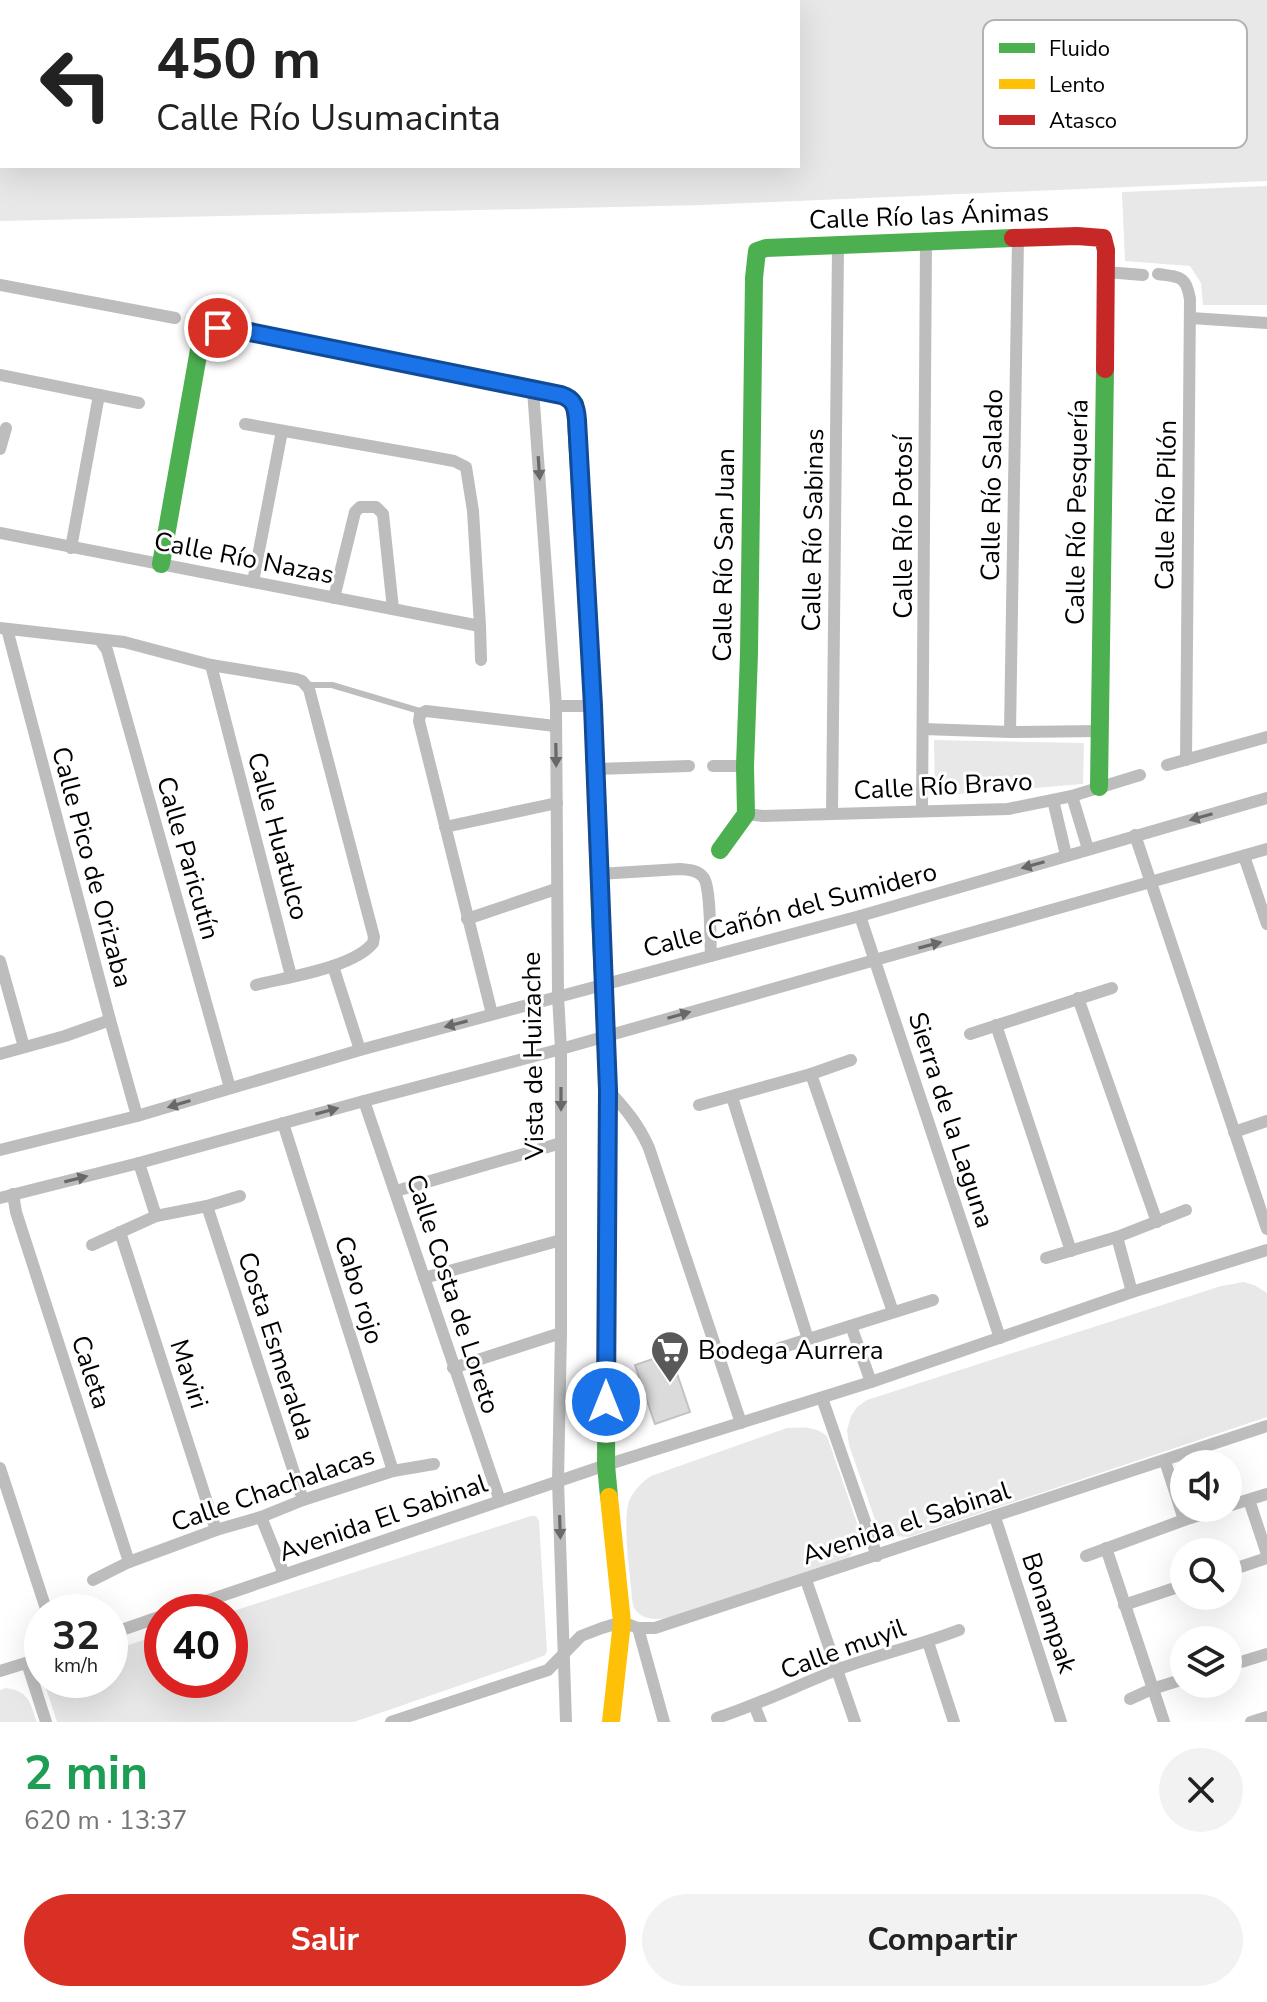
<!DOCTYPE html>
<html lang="es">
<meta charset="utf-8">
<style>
body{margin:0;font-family:"Nunito Sans",sans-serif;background:#f2f2f2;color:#222;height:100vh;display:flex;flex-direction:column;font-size:30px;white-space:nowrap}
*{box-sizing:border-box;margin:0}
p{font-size:26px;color:#767676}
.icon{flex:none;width:44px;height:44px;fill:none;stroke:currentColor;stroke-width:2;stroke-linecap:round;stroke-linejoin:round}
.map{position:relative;height:1722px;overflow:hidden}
.panel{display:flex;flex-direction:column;background:#fff;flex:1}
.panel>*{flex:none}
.guide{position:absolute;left:0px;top:0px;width:800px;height:168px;box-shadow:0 8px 32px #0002;background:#fff;color:#222;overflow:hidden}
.fabs{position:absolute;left:1170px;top:1450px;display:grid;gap:16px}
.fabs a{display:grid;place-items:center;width:72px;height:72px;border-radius:50%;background:#fff;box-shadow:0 8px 32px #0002;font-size:40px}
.speed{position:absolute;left:24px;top:1594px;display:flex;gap:16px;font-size:40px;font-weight:700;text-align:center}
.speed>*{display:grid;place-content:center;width:104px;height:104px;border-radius:50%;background:#fff;box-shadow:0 8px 32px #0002;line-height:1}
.speed small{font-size:20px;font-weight:400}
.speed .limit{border:12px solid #d22;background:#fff;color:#111}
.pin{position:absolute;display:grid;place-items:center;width:68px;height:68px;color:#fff;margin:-34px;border:4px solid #fff;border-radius:50%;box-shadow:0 2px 8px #0007}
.me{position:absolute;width:88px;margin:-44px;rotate:0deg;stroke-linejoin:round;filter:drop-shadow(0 0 6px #0008)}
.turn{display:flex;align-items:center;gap:28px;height:168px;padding:0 24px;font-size:36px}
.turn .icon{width:104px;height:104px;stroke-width:2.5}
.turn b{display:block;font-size:56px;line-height:68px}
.round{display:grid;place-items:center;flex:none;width:84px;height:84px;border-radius:42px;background:#f2f2f2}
.overview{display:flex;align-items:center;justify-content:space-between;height:136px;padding:0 24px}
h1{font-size:48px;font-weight:700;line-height:60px;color:#1e9e55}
.cta{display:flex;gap:16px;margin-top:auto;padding:16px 24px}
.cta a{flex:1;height:92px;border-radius:48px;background:#d93025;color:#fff;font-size:32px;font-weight:700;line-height:92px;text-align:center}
.cta a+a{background:#f2f2f2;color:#222}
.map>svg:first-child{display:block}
.green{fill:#e8e8e8;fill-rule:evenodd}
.building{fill:#dbdbdb;stroke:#c3c3c3;stroke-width:2}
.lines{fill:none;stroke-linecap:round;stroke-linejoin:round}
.lane{stroke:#bdbdbd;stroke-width:6}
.street{stroke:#bdbdbd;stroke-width:12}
.fast{stroke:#4caf50;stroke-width:18}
.slow{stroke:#ffc107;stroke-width:18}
.jam{stroke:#c62828;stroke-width:18}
.oneway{fill:#686868}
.route-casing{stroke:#114b97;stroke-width:20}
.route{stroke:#1a73e8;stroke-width:14}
.labels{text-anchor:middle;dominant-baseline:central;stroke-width:6;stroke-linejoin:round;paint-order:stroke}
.street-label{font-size:26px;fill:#000;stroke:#fff}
.poi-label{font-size:26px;fill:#000;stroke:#fff;text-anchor:start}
.key{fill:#fff;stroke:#b2b2b2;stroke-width:2}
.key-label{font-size:22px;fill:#000}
</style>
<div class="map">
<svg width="1267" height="1722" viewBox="0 0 1267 1722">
<rect width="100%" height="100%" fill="#fff"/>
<g class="green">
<path d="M0 0H1267V181L701 205 0 221ZM798 2V166H2V2Z"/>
<polygon points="1267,186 1267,305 1203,305 1201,283 1190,266 1125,261 1122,192"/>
<polygon points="934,740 1084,743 1083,784 935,796"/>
<polygon points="1244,1282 1256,1286 1267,1293 1267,1417 909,1537 894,1536 878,1528 849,1445 847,1430 851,1416 857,1407 867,1400 1221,1286"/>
<path d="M787 1428C802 1427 815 1426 827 1436L859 1529C858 1541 857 1551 847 1559L668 1618C654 1620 640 1620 633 1606 631 1582 621 1518 630 1499 635 1489 642 1482 651 1476Z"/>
<polygon points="531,1516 536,1516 539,1521 547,1651 545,1655 533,1660 354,1722 57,1722 45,1685 46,1680 110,1680 110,1651 162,1634 162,1680 230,1680 230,1612"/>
<path d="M6 1688C29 1691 30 1703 37 1722H0V1690Z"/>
</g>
<polygon class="building" points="670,1353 690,1412 655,1424 635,1365"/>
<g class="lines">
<polyline class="lane" points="306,685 332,685 423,712"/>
<g class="street">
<polyline points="1106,272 1143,275"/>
<path d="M1158 274C1179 277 1186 275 1190 299L1186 760"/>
<polyline points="0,285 175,318"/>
<polyline points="1191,318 1267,323"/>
<polyline points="0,375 139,403"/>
<polyline points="533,390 556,706 558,996 561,1049 561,1333 558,1481 566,1722"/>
<polyline points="245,424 427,456 454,461 466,467 473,511 480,626 481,660"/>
<polyline points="0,449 6,428"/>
<polyline points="0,533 480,626"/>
<polyline points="71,548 99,395"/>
<polyline points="253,582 282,431"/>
<polyline points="334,598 355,512 360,507 376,507 383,514 393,609"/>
<path d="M0 628 124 642 211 665 296 679 302 681 309 689 374 937 373 943C353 968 287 977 256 985"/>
<polyline points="7,629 110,1020 137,1116"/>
<polyline points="100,640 107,650 230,1088"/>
<polyline points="211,665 291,976"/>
<polyline points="556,706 593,706"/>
<polyline points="923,729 1010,732 1100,731"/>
<polyline points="1010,732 1018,239"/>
<polyline points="1167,765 1267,737"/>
<polyline points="713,766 745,766"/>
<polyline points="596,769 689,766"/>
<polyline points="1072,796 1088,849"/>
<polyline points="1053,800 1066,855"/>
<polyline points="922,811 926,243"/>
<polyline points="746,814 763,816 1008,809 1072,796 1140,775"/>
<polyline points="832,814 838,247"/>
<polyline points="445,827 557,803"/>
<polyline points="1135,835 1267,1229"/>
<polyline points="1244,856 1267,924"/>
<path d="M599 874 680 869C690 870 698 870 704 878 711 890 710 939 711 956"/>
<polyline points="860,916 1000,1338"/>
<polyline points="467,919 556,889"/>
<polyline points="0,961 24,1047"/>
<polyline points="333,966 360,1050"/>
<polyline points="1078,998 1157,1222"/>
<polyline points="492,1014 419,721 420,714 426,711 555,726"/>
<polyline points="996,1025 1071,1251"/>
<polyline points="970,1034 1112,988"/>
<polyline points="0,1054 65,1036 110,1020"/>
<polyline points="811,1074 893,1312"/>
<path d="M608 1090C625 1108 639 1125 649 1148L741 1423"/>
<polyline points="732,1097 808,1339"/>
<polyline points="364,1101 500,1501"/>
<polyline points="699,1105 811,1074 851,1060"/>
<polyline points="283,1123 393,1471"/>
<polyline points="1234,1132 1267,1121"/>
<polyline points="0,1150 137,1116 360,1050 860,916 1267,798"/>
<polyline points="139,1163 156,1216"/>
<polyline points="396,1191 561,1143"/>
<polyline points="13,1194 16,1212 129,1562"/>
<polyline points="0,1198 139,1163 364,1101 561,1049 1267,849"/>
<polyline points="207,1206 303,1500"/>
<polyline points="120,1232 216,1530"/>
<polyline points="1117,1237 1132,1292"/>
<polyline points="92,1245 156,1216 207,1206 240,1196"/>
<polyline points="1046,1258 1117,1237 1186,1210"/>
<polyline points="424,1278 561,1240"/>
<polyline points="851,1326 871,1382"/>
<polyline points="780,1348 933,1300"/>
<polyline points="453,1368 561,1333"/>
<polyline points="822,1398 877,1556"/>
<polyline points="1165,1461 1184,1520"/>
<polyline points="0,1468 47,1612"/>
<polyline points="1249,1500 1267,1554"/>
<polyline points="1228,1506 1267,1494"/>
<polyline points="261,1517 284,1574"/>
<polyline points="995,1517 1061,1722"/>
<polyline points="1106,1548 1164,1722"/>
<polyline points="1086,1556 1184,1520 1222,1508"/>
<polyline points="1228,1571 1267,1558"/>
<polyline points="93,1580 129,1562 216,1530 261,1517 303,1500 393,1471 434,1464"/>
<polyline points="806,1580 855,1722"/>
<polyline points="1124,1605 1184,1585"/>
<polyline points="174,1612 606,1465 871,1382 1132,1292 1267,1250"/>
<polyline points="638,1628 664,1722"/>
<polyline points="110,1634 162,1616"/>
<polyline points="928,1642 954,1722"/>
<polyline points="27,1663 46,1722"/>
<polyline points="1228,1666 1267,1654"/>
<polyline points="0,1671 42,1658"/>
<polyline points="1130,1699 1152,1689 1184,1679"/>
<polyline points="754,1705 761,1722"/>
<path d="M717 1718C757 1705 794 1687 834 1671 875 1655 918 1646 959 1630"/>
<polyline points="391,1722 548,1670 581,1636 602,1628 622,1622 638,1628 655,1628 1267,1426"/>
<polyline points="1251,1722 1267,1717"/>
</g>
<g class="fast">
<polyline points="161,564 200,344 210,331 225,327 561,395 571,399 575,404 585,570"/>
<polyline points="1099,787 1105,369"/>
<polyline points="720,850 746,814 745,766 749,654 754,278 757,251 766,248 1013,238"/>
<polyline points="600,913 608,1090 606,1465 609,1497"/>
</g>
<g class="slow">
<polyline points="585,570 593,706 600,913"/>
<polyline points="609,1497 622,1622 611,1722"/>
</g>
<polyline class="jam" points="1013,238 1077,236 1103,238 1106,250 1105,369"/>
</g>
<defs><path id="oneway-solid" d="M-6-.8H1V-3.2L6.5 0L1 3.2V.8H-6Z" transform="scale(2)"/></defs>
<g class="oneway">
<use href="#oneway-solid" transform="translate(539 468) rotate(86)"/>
<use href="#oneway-solid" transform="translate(556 755) rotate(89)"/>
<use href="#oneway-solid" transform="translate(1201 817) rotate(164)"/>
<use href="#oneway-solid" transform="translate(1033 865) rotate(164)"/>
<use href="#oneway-solid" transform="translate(930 945) rotate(-15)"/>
<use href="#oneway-solid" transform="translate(679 1015) rotate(-16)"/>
<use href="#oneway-solid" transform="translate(456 1024) rotate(165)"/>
<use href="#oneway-solid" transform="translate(561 1099) rotate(90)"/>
<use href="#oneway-solid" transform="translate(179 1104) rotate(163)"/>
<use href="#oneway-solid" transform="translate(327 1111) rotate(-15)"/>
<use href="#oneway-solid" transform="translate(76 1179) rotate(-14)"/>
<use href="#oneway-solid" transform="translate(560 1527) rotate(88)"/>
</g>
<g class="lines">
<g class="route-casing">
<path id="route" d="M218 328 225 327 561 395C574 399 576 407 577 420L593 706 608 1090 606 1402"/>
</g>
<use href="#route" class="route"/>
</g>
<defs>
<g id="supermarket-pin" transform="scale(2)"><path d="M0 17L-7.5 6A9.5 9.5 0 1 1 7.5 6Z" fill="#595959" stroke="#fff"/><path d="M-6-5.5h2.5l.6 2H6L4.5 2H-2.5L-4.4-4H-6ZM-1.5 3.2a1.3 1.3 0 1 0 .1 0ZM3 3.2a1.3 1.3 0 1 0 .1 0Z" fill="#fff"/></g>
</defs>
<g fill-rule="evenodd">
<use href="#supermarket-pin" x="670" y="1350"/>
</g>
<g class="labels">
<g class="street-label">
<text transform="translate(929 216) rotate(-2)">Calle Río las Ánimas</text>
<text transform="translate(992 485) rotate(-89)">Calle Río Salado</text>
<text transform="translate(1166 505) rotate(-89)">Calle Río Pilón</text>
<text transform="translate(1077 512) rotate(-89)">Calle Río Pesquería</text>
<text transform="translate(903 527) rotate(-90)">Calle Río Potosí</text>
<text transform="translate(813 530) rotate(-89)">Calle Río Sabinas</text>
<text transform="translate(724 555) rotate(-89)">Calle Río San Juan</text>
<text transform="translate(244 558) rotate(11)">Calle Río Nazas</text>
<text transform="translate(943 786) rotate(-3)">Calle Río Bravo</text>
<text transform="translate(278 836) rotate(75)">Calle Huatulco</text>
<text transform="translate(188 858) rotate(74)">Calle Paricutín</text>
<text transform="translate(92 867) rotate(75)">Calle Pico de Orizaba</text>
<text transform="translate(790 910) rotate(-15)">Calle Cañón del Sumidero</text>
<text transform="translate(533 1056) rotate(-91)">Vista de Huizache</text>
<text transform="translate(951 1120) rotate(72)">Sierra de la Laguna</text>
<text transform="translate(359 1290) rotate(73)">Cabo rojo</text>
<text transform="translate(453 1294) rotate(72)">Calle Costa de Loreto</text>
<text transform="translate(276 1346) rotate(72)">Costa Esmeralda</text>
<text transform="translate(91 1372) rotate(72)">Caleta</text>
<text transform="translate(189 1374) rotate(72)">Maviri</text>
<text transform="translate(273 1489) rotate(-19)">Calle Chachalacas</text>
<text transform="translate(383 1518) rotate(-19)">Avenida El Sabinal</text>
<text transform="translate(906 1523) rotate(-18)">Avenida el Sabinal</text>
<text transform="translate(1049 1613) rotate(72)">Bonampak</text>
<text transform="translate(843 1649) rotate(-20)">Calle muyil</text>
</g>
<g class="poi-label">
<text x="698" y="1350">Bodega Aurrera</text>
</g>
</g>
<rect x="983" y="20" width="264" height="128" rx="12" class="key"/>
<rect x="999" y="43" width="36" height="10" fill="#4caf50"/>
<rect x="999" y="79" width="36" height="10" fill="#ffc107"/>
<rect x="999" y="115" width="36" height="10" fill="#c62828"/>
<g class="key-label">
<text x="1049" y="56">Fluido</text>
<text x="1049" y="92">Lento</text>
<text x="1049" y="128">Atasco</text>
</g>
</svg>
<div class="fabs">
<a><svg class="icon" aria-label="sound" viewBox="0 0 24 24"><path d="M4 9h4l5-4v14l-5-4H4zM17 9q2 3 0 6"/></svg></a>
<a><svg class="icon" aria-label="search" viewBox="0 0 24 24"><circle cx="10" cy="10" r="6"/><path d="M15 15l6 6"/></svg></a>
<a><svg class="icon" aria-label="layers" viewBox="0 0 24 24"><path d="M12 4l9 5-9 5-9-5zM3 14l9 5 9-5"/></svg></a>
</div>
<div class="speed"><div>32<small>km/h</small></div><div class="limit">40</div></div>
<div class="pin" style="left:218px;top:328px;background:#d93025"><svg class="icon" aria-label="arrive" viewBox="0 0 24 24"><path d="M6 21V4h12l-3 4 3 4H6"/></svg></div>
<svg class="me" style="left:606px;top:1402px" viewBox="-20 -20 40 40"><circle r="17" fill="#1a73e8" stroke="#fff" stroke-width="3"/><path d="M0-11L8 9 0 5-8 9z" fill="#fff"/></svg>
<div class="guide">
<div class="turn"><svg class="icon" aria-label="left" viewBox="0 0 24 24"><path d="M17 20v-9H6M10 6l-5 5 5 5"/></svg><div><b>450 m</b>Calle Río Usumacinta</div></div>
</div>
</div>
<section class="panel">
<div class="overview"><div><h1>2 min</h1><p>620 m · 13:37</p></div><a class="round"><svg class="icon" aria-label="close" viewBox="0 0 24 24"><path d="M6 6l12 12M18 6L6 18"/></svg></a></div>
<div class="cta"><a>Salir</a><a>Compartir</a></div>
</section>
